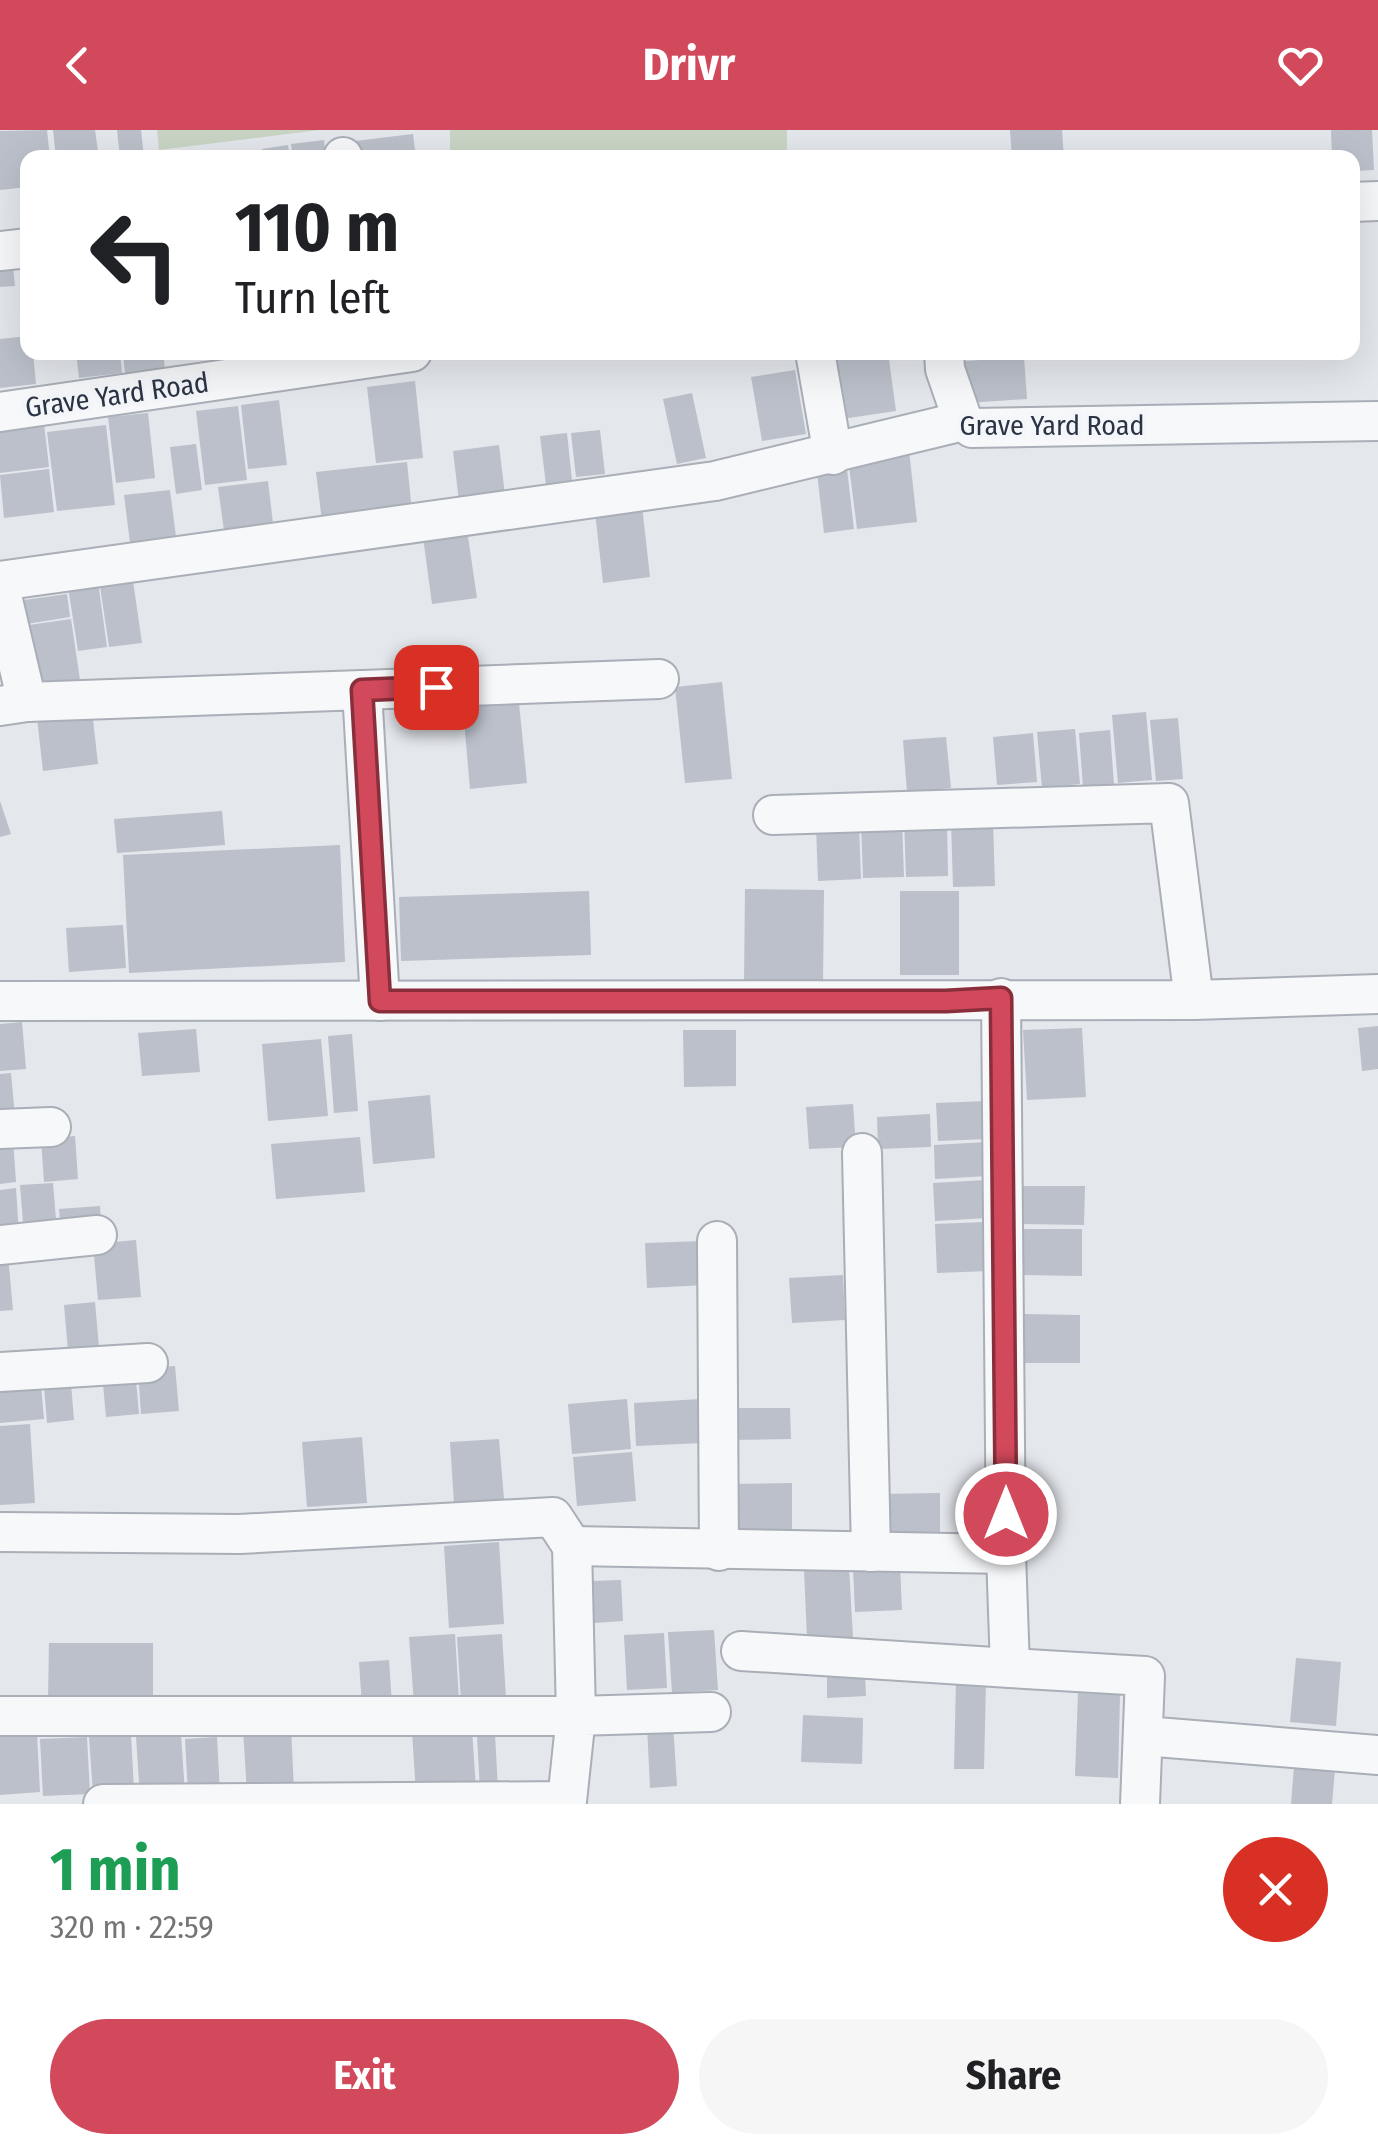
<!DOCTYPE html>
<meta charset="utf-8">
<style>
body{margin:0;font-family:"Fira Sans Condensed",sans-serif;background:#f6f6f6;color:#202124;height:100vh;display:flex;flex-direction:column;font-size:38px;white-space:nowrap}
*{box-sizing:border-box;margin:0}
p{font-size:32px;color:#757577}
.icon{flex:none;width:55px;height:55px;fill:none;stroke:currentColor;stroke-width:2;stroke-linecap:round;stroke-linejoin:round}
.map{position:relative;height:1674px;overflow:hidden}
.drawer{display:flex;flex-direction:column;background:#fff;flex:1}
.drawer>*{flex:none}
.top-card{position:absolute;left:20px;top:20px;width:1340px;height:210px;border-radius:20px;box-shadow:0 10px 40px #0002;background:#fff;color:#202124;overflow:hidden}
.pin{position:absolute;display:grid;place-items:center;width:85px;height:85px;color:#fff;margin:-42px;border-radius:20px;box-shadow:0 5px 15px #0006}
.me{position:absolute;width:110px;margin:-55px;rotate:0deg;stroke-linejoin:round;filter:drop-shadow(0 0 8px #0008)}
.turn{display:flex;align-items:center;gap:35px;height:210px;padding:0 50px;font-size:45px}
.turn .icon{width:130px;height:130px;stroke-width:2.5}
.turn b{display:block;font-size:70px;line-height:85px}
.round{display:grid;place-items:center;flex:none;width:105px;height:105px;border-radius:52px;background:#f6f6f6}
.headline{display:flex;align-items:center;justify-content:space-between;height:170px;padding:0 50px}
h1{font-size:60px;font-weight:700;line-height:75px;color:#1e9e55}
.action{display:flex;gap:20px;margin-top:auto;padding:20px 50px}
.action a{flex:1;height:115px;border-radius:60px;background:#d1495b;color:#fff;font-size:40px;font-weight:700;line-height:115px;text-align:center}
.action a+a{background:#f6f6f6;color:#202124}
header{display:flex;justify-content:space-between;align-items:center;height:130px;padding:0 50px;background:#d1495b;color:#fff;font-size:45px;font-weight:700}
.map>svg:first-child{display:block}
.green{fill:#c9d6c5}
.building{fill:#bbc0ca}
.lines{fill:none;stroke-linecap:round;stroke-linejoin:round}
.street-casing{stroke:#a9aeb7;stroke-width:42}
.street{stroke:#f7f8fa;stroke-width:38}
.route-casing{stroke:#882f3b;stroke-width:25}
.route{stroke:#d1495b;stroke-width:18}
.labels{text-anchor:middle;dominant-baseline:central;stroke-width:9;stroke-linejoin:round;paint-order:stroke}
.street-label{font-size:28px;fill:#2b3445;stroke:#f4f6f9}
</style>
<header><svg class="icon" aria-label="back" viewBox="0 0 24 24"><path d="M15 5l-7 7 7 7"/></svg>Drivr<svg class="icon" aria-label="heart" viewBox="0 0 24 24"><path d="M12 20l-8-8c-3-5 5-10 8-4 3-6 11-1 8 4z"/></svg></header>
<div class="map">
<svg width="1378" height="1674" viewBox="0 0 1378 1674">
<rect width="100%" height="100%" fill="#e4e7ec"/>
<g class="green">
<polygon points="157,0 319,0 159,20"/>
<rect x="450" y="0" width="337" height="27"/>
</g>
<g class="building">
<polygon points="47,0 50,28 28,28 28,57 0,60 0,1"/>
<polygon points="53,0 95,0 99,28 56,28"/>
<polygon points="117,0 141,0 144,28 120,28"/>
<polygon points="1010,0 1062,0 1064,28 1012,28"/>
<polygon points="1331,0 1372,0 1374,40 1352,41 1352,28 1332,28"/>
<polygon points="413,4 416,28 357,28 355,11"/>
<polygon points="324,10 326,28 293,28 291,14"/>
<polygon points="288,15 290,28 263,28 262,19"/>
<polygon points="235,20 236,28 205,28 204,24"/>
<polygon points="13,136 15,156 0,157 0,138"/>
<polygon points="28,206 28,222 33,222 36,254 0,258 0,209"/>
<polygon points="76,222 120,222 122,243 79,248"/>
<polygon points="123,222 163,222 165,240 125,244"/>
<polygon points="833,222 888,222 896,281 842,289"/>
<polygon points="968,222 1013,222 1013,226 969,228"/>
<polygon points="1024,227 1027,269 968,273 965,231"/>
<polygon points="795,240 806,304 762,311 751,247"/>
<polygon points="415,251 423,328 376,333 367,257"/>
<polygon points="692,263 706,328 677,334 663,269"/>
<polygon points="279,270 287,335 248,339 241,275"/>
<polygon points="238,276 247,350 205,355 196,281"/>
<polygon points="148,283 155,348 116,353 108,287"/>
<polygon points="44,294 49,337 0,343 0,300"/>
<polygon points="106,295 115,375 57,381 47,302"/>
<polygon points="600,300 605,344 576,347 571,303"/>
<polygon points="567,303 573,360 547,363 540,306"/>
<polygon points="196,314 202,360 176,364 170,317"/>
<polygon points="499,315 505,365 459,371 453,321"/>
<polygon points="909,320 917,392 857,399 848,328"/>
<polygon points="407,332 412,381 322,391 316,342"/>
<polygon points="49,339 54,382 4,388 0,345"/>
<polygon points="847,339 854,399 824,403 817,343"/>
<polygon points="268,351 274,402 225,408 218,357"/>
<polygon points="170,360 176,407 130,413 124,365"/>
<polygon points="642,376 650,447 603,453 595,382"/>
<polygon points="467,400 477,468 432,474 423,407"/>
<polygon points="133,451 142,513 109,517 100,456"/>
<polygon points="98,452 107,517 78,521 68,457"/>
<polygon points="67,464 70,487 27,494 24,470"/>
<polygon points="71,489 80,550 39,556 29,495"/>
<polygon points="722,552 732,649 685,653 675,557"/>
<polygon points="519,573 527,653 470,659 463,578"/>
<polygon points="92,581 98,634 43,641 37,588"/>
<polygon points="1146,582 1152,650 1118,653 1112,585"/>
<polygon points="1178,588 1183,649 1156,651 1150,590"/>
<polygon points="1075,599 1080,654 1042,658 1037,602"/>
<polygon points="1110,600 1114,655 1083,657 1079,603"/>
<polygon points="1033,603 1037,652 997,655 993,607"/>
<polygon points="946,607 951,658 907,662 903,610"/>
<polygon points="0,671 11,704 0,707"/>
<polygon points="222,681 225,715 117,723 114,689"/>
<polygon points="947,688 948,746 906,747 904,689"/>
<polygon points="902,690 904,747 863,748 861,691"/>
<polygon points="993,691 995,756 953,757 951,692"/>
<polygon points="859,695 861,749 818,751 816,696"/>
<polygon points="340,715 345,832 129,843 123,725"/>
<polygon points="745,759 824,760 823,855 744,854"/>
<polygon points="589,761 591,825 401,831 399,767"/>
<rect x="900" y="761" width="59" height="84"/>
<polygon points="123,795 126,838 69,842 66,798"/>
<polygon points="22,892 26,939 0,941 0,894"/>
<polygon points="1378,896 1378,939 1362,941 1358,898"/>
<polygon points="1082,898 1086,967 1027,970 1023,900"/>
<polygon points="196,899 200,942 142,946 138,903"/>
<polygon points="683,900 736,900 736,956 684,957"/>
<polygon points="352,904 358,981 334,983 328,906"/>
<polygon points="321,909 328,986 268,991 262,914"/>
<polygon points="11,943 15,987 0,989 0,944"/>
<polygon points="430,965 435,1028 373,1034 368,971"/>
<polygon points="987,971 989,1009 938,1011 936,973"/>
<polygon points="853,974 856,1017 809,1019 806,977"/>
<polygon points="930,984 931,1017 878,1019 877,987"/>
<polygon points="75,1006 78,1049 44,1052 41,1009"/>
<polygon points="360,1007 365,1062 276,1069 271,1014"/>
<polygon points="0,1009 13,1009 16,1052 0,1054"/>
<polygon points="987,1012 989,1046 935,1049 934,1015"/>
<polygon points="986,1050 988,1088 935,1091 933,1053"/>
<polygon points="53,1053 57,1102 24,1105 20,1055"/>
<polygon points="1023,1056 1085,1056 1084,1095 1023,1094"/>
<polygon points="16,1058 19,1104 0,1105 0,1060"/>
<polygon points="100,1076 101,1096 61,1099 59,1079"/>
<polygon points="986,1092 988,1141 937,1143 935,1094"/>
<polygon points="1022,1099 1082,1099 1082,1146 1022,1145"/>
<polygon points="136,1110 141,1167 98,1170 93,1114"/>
<polygon points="704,1111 706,1155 647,1158 645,1113"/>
<polygon points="8,1126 13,1180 0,1181 0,1127"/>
<polygon points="843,1145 845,1190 792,1193 789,1148"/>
<polygon points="95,1172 99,1217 68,1220 64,1175"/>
<polygon points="1024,1184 1080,1185 1080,1233 1023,1233"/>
<polygon points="175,1236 179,1281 141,1284 138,1239"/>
<polygon points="135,1240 139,1284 106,1287 102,1243"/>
<polygon points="70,1241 74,1290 47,1293 43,1244"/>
<polygon points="40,1245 44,1289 0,1293 0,1248"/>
<polygon points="627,1269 631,1319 572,1324 568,1274"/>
<polygon points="700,1269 702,1313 636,1316 634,1273"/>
<polygon points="731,1278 790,1278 791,1309 732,1310"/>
<polygon points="30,1294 35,1373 0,1375 0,1296"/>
<polygon points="362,1307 367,1373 307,1377 302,1312"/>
<polygon points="499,1309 504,1369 454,1373 450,1312"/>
<polygon points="632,1322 636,1371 577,1376 573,1327"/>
<polygon points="792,1353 792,1402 732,1403 732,1354"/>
<polygon points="940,1363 940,1402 881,1403 880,1364"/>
<polygon points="499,1412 504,1494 449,1498 444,1416"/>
<polygon points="900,1435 902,1480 855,1482 853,1438"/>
<polygon points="849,1437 853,1507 807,1509 804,1439"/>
<polygon points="621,1450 623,1491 594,1493 591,1451"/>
<polygon points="714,1500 718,1560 672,1563 668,1502"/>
<polygon points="664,1503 667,1558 627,1560 624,1505"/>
<polygon points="455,1504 459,1571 414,1574 409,1507"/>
<polygon points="502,1504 506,1568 461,1571 457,1507"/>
<polygon points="49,1513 153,1513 153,1570 48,1569"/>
<polygon points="1296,1528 1341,1532 1336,1596 1290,1592"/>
<polygon points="389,1530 392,1574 362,1576 359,1532"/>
<polygon points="865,1545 866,1566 827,1568 827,1546"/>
<polygon points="956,1550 986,1551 984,1639 954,1639"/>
<polygon points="1078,1563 1120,1565 1118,1648 1075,1646"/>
<polygon points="803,1585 863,1588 862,1634 801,1632"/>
<polygon points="673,1593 677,1656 650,1658 647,1595"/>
<polygon points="291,1596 294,1661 247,1663 243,1599"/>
<polygon points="472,1598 476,1660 416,1664 412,1601"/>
<polygon points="37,1604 40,1662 0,1665 0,1606"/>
<polygon points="181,1604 185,1664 140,1667 136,1607"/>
<polygon points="131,1605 134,1660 93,1663 89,1607"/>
<polygon points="495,1605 498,1659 480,1660 477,1606"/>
<polygon points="87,1607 90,1664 43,1666 40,1609"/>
<polygon points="217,1607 220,1662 188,1664 185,1609"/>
<polygon points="1294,1636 1335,1639 1332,1674 1291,1674"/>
</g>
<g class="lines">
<g class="street-casing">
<g id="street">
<polyline points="343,27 343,28"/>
<polyline points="1352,72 1378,71"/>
<polyline points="0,121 28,118"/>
<polyline points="815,222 833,325"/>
<polyline points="944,222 945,239 963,291"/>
<polyline points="0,282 412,222"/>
<polyline points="0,451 715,351 963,291 972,298 1378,291"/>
<polyline points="0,457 27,572"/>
<polyline points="362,560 659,549"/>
<polyline points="0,576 27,572 362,560 380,871"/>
<polyline points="773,685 1169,673 1194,870"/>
<polyline points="0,871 1194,870 1378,864"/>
<polyline points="0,999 51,997"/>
<polyline points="862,1023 871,1422"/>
<polyline points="717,1111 719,1421"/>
<polyline points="0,1115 97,1105"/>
<polyline points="0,1242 148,1233"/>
<polyline points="0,1402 240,1404 553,1387 572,1416 576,1586 0,1586"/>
<polyline points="572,1416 1006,1424"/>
<polyline points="741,1521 1010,1538 1006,1424 1001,868"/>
<polyline points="1010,1538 1145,1546 1140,1674"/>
<polyline points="1144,1606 1378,1625"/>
<polyline points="103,1674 567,1671 576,1586 711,1582"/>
</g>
</g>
<use href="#street" class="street"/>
</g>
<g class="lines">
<g class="route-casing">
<polyline id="route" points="436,557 362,560 380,871 946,871 1001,868 1006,1384"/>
</g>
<use href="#route" class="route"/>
</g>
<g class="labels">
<g class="street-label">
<text transform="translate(117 265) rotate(-8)">Grave Yard Road</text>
<text x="1052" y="295">Grave Yard Road</text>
</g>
</g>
</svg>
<div class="pin" style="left:436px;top:557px;background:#d93025"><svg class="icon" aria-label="arrive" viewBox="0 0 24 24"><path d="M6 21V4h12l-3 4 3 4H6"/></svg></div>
<svg class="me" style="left:1006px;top:1384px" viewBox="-20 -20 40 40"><circle r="17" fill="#d1495b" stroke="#fff" stroke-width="3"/><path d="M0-11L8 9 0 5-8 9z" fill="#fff"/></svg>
<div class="top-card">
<div class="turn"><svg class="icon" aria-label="left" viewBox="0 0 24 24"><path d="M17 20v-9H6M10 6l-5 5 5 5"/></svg><div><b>110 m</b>Turn left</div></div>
</div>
</div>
<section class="drawer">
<div class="headline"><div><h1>1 min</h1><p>320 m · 22:59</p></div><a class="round" style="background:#d93025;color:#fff"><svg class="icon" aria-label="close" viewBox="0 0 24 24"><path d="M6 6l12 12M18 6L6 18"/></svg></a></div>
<div class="action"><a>Exit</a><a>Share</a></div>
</section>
